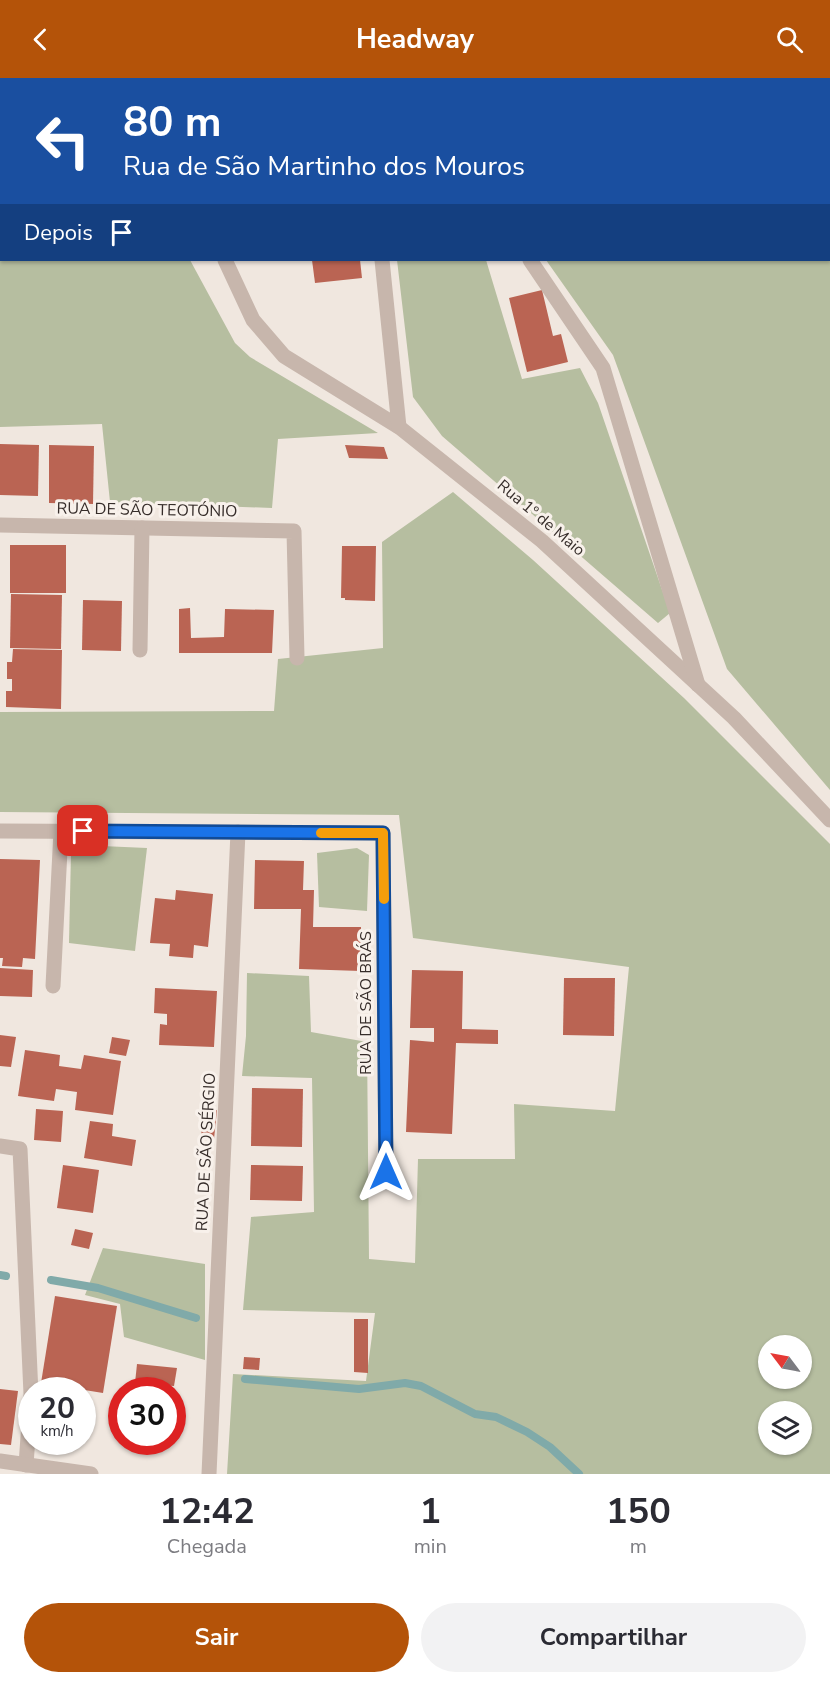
<!DOCTYPE html>
<html lang="pt">
<meta charset="utf-8">
<style>
body{margin:0;font-family:"Nunito Sans",sans-serif;background:#f2f2f3;color:#2b2b33;height:100vh;display:flex;flex-direction:column;font-size:22px;white-space:nowrap}
*{box-sizing:border-box;margin:0}
p{font-size:20px;color:#7c7c81}
.icon{flex:none;width:33px;height:33px;fill:none;stroke:currentColor;stroke-width:2;stroke-linecap:round;stroke-linejoin:round}
.map{position:relative;height:1396px;overflow:hidden}
.details{display:flex;flex-direction:column;background:#fff;flex:1}
.details>*{flex:none}
.guide{position:absolute;left:0px;top:0px;width:831px;height:183px;box-shadow:0 2px 4px #0004;background:#1a4fa0;color:#fff;overflow:hidden}
.needle{width:39px;rotate:302deg}
.controls{position:absolute;left:758px;top:1257px;display:grid;gap:12px}
.controls a{display:grid;place-items:center;width:54px;height:54px;border-radius:50%;background:#fff;box-shadow:0 2px 4px #0004;font-size:30px}
.speed{position:absolute;left:18px;top:1299px;display:flex;gap:12px;font-size:30px;font-weight:700;text-align:center}
.speed>*{display:grid;place-content:center;width:78px;height:78px;border-radius:50%;background:#fff;box-shadow:0 2px 4px #0004;line-height:1}
.speed small{font-size:15px;font-weight:400}
.speed .limit{border:9px solid #d22;background:#fff;color:#111}
.pin{position:absolute;display:grid;place-items:center;width:51px;height:51px;color:#fff;margin:-26px;border-radius:12px;box-shadow:0 3px 9px #0006}
.me{position:absolute;width:66px;margin:-33px;rotate:0deg;stroke-linejoin:round;filter:drop-shadow(0 0 4px #0008)}
.turn{display:flex;align-items:center;gap:21px;height:126px;padding:0 24px;font-size:27px}
.turn .icon{width:78px;height:78px;stroke-width:2.5}
.turn b{display:block;font-size:42px;line-height:51px}
.then{display:flex;align-items:center;height:57px;padding:0 24px;background:#0003;gap:12px;font-size:22px}
.eta{display:flex;justify-content:space-evenly;align-items:center;height:102px;text-align:center}
.eta b{font-size:36px;font-weight:700;line-height:42px}
.cta{display:flex;gap:12px;margin-top:auto;padding:12px 24px}
.cta a{flex:1;height:69px;border-radius:36px;background:#b45309;color:#fff;font-size:24px;font-weight:700;line-height:69px;text-align:center}
.cta a+a{background:#f2f2f3;color:#2b2b33}
header{display:flex;justify-content:space-between;align-items:center;height:78px;padding:0 24px;background:#b45309;color:#fff;font-size:27px;font-weight:700}
.map>svg:first-child{display:block}
.green{fill:#b6bea0;fill-rule:evenodd}
.lines{fill:none;stroke-linecap:round;stroke-linejoin:round}
.stream{stroke:#80aaa9;stroke-width:8}
.building{fill:#ba6453}
.service{stroke:#c7b6ac;stroke-width:12}
.minor{stroke:#c7b6ac;stroke-width:15}
.route-casing{stroke:#114b97;stroke-width:15}
.route{stroke:#1a73e8;stroke-width:10}
.slow{stroke:#f59e0b;stroke-width:10}
.labels{text-anchor:middle;dominant-baseline:central;stroke-width:6;stroke-linejoin:round;paint-order:stroke}
.street-label{font-size:16px;fill:#362d2a;stroke:#f8f1eb}
</style>
<header><svg class="icon" aria-label="back" viewBox="0 0 24 24"><path d="M15 5l-7 7 7 7"/></svg>Headway<svg class="icon" aria-label="search" viewBox="0 0 24 24"><circle cx="10" cy="10" r="6"/><path d="M15 15l6 6"/></svg></header>
<div class="map">
<svg width="830" height="1396" viewBox="0 0 830 1396">
<rect width="100%" height="100%" fill="#f0e7df"/>
<g class="green">
<polygon points="455,0 761,0 761,1 455,2"/>
<polygon points="830,137 830,712 727,591 613,277 546,182 830,182"/>
<polygon points="0,152 1,152 2,182 190,182 235,265 250,279 378,355 278,361 272,430 110,424 102,346 0,349"/>
<polygon points="397,182 486,182 522,301 580,290 598,325 670,535 658,545 442,358 413,319"/>
<path d="M453 414 533 482 684 620 830 766V1396H227L233 1296 366 1303 375 1235 243 1232 251 1139 314 1134 312 1000 242 998 246 958 247 895 309 898 311 954 367 964 369 1181 415 1185 418 1081H515L514 1026 615 1033 629 889 413 860 399 737 0 734V634L274 633 278 581 383 570 382 464ZM768 1268H801V1300H768ZM768 1334H801V1366H768Z"/>
<polygon points="79,767 147,770 135,873 69,865 71,775"/>
<polygon points="357,770 369,777 367,833 319,829 317,775"/>
<polygon points="103,1170 205,1186 205,1282 124,1259 120,1226 85,1217"/>
</g>
<g class="lines">
<g class="stream">
<polyline points="0,1197 6,1198"/>
<polyline points="51,1202 98,1210 196,1240"/>
<polyline points="245,1301 359,1311 405,1305 421,1308 475,1336 496,1339 527,1354 550,1369 579,1396"/>
</g>
</g>
<g class="building">
<polygon points="312,182 360,182 362,200 315,205"/>
<polygon points="542,212 553,258 561,256 568,284 527,294 509,220"/>
<polygon points="0,366 39,367 38,418 0,417"/>
<polygon points="49,367 94,368 93,426 49,425"/>
<polygon points="345,367 384,369 388,381 349,380"/>
<rect x="10" y="467" width="56" height="48"/>
<polygon points="342,468 376,468 375,523 345,522 345,520 341,520"/>
<polygon points="11,516 62,517 61,571 10,570"/>
<polygon points="83,522 122,523 121,573 82,572"/>
<polygon points="190,530 191,560 224,559 225,531 274,532 272,575 179,575 179,531"/>
<polygon points="13,571 62,572 61,631 6,629 6,613 12,613 12,601 7,601 7,584 12,584"/>
<polygon points="0,781 40,782 35,881 23,880 22,889 2,888 3,880 0,880"/>
<polygon points="255,782 304,783 303,812 314,812 313,849 361,849 361,893 299,891 301,831 254,831"/>
<polygon points="176,812 213,816 208,869 194,867 193,880 169,878 170,866 150,865 155,820 175,822"/>
<polygon points="0,890 33,892 32,919 0,918"/>
<polygon points="412,892 463,893 462,951 498,952 498,966 456,965 452,1056 406,1054 410,962 434,964 434,950 410,950"/>
<polygon points="564,900 615,900 614,958 563,957"/>
<polygon points="155,910 217,913 214,969 159,967 160,946 167,947 167,936 154,935"/>
<polygon points="0,957 16,959 11,989 0,988"/>
<polygon points="112,959 130,962 126,978 109,975"/>
<polygon points="25,972 60,977 59,988 81,991 84,977 121,983 113,1037 75,1032 77,1014 56,1011 54,1023 18,1018"/>
<polygon points="252,1010 303,1011 302,1069 251,1068"/>
<polygon points="36,1031 63,1033 61,1064 34,1062"/>
<polygon points="203,1031 217,1032 214,1061 201,1060"/>
<polygon points="90,1043 113,1046 112,1058 136,1062 132,1088 84,1080"/>
<polygon points="63,1087 99,1092 93,1135 57,1130"/>
<polygon points="251,1087 303,1088 302,1123 250,1122"/>
<polygon points="75,1151 93,1155 89,1171 71,1167"/>
<polygon points="55,1218 117,1228 103,1315 41,1305"/>
<polygon points="354,1241 368,1241 368,1295 354,1294"/>
<polygon points="244,1279 260,1280 259,1292 243,1291"/>
<polygon points="137,1286 177,1290 174,1308 135,1305"/>
<polygon points="0,1311 18,1313 11,1367 0,1366"/>
<polygon points="42,1364 60,1364 59,1372 48,1371"/>
</g>
<g class="lines">
<g class="service">
<polyline points="777,2 778,0"/>
<polyline points="830,112 830,113"/>
</g>
<g class="minor">
<polyline points="134,0 135,2"/>
<polyline points="362,0 362,2"/>
<polyline points="427,0 427,2"/>
<polyline points="225,182 253,242 284,278 399,349 542,463 734,640 830,742"/>
<polyline points="382,182 399,349"/>
<polyline points="530,182 603,290 698,607"/>
<polyline points="0,447 294,453 297,580"/>
<polyline points="140,572 142,450"/>
<polyline points="0,753 383,755 386,1094"/>
<polyline points="53,908 61,753"/>
<polyline points="0,1068 20,1071 31,1316 26,1387"/>
<polyline points="0,1383 91,1396"/>
<polyline points="209,1396 238,754"/>
</g>
</g>
<g class="lines">
<g class="route-casing">
<polyline id="route" points="83,753 383,755 386,1094"/>
</g>
<use href="#route" class="route"/>
<polyline class="slow" points="321,755 383,755 384,821"/>
</g>
<g class="labels">
<g class="street-label">
<text transform="translate(147 432) rotate(1)">RUA DE SÃO TEOTÓNIO</text>
<text transform="translate(541 440) rotate(40)">Rua 1º de Maio</text>
<text transform="translate(366 925) rotate(-90)">RUA DE SÃO BRÁS</text>
<text transform="translate(206 1074) rotate(-87)">RUA DE SÃO SÉRGIO</text>
</g>
</g>
</svg>
<div class="controls">
<a><svg class="needle" viewBox="-14 -14 28 28"><path d="M0-13l5 13h-10z" fill="#e53935"/><path d="M0 13l5-13h-10z" fill="#7c7c81"/></svg></a>
<a><svg class="icon" aria-label="layers" viewBox="0 0 24 24"><path d="M12 4l9 5-9 5-9-5zM3 14l9 5 9-5"/></svg></a>
</div>
<div class="speed"><div>20<small>km/h</small></div><div class="limit">30</div></div>
<div class="pin" style="left:83px;top:753px;background:#d93025"><svg class="icon" aria-label="arrive" viewBox="0 0 24 24"><path d="M6 21V4h12l-3 4 3 4H6"/></svg></div>
<svg class="me" style="left:386px;top:1094px" viewBox="-20 -20 40 40"><path d="M0-17L14 15 0 8-14 15z" fill="#1a73e8" stroke="#fff" stroke-width="4"/></svg>
<div class="guide">
<div class="turn"><svg class="icon" aria-label="left" viewBox="0 0 24 24"><path d="M17 20v-9H6M10 6l-5 5 5 5"/></svg><div><b>80 m</b>Rua de São Martinho dos Mouros</div></div>
<div class="then">Depois<svg class="icon" aria-label="arrive" viewBox="0 0 24 24"><path d="M6 21V4h12l-3 4 3 4H6"/></svg></div>
</div>
</div>
<section class="details">
<div class="eta">
<div><b>12:42</b><p>Chegada</p></div>
<div><b>1</b><p>min</p></div>
<div><b>150</b><p>m</p></div>
</div>
<div class="cta"><a>Sair</a><a>Compartilhar</a></div>
</section>
